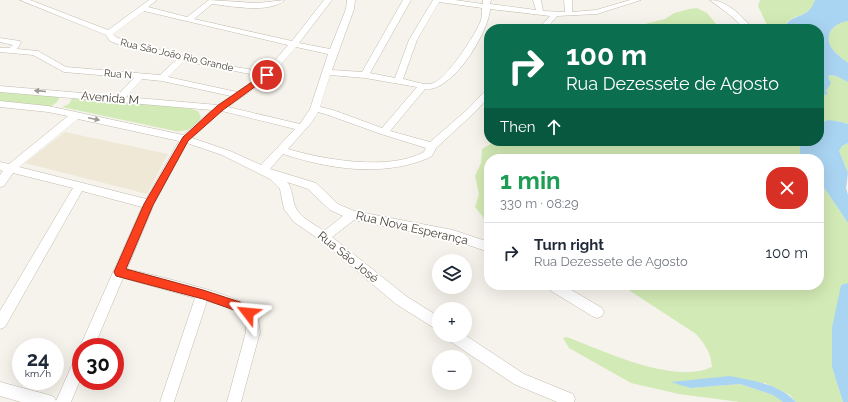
<!DOCTYPE html>
<meta charset="utf-8">
<style>
body{margin:0;font-family:Raleway,sans-serif;background:#f6f6f7;color:#1f2937;height:100vh;display:flex;flex-direction:column;font-size:15px;white-space:nowrap}
*{box-sizing:border-box;margin:0}
p{font-size:13px;color:#747a83}
.icon{flex:none;width:22px;height:22px;fill:none;stroke:currentColor;stroke-width:2;stroke-linecap:round;stroke-linejoin:round}
.map{position:relative;flex:1;overflow:hidden}
.side{position:absolute;left:484px;top:154px;width:340px;height:136px;display:flex;flex-direction:column;background:#fff;border-radius:16px;box-shadow:0 4px 16px #0002}
.side>*{flex:none}
.hud{position:absolute;left:484px;top:24px;width:340px;height:122px;border-radius:16px;box-shadow:0 4px 16px #0002;background:#0b6e4f;color:#fff;overflow:hidden}
.fabs{position:absolute;left:432px;top:254px;display:grid;gap:8px}
.fabs a{display:grid;place-items:center;width:40px;height:40px;border-radius:50%;background:#fff;box-shadow:0 4px 16px #0002;font-size:20px}
.speed{position:absolute;left:12px;top:338px;display:flex;gap:8px;font-size:20px;font-weight:700;text-align:center}
.speed>*{display:grid;place-content:center;width:52px;height:52px;border-radius:50%;background:#fff;box-shadow:0 4px 16px #0002;line-height:1}
.speed small{font-size:10px;font-weight:400}
.speed .limit{border:6px solid #d22;background:#fff;color:#111}
.pin{position:absolute;display:grid;place-items:center;width:34px;height:34px;color:#fff;margin:-17px;border:2px solid #fff;border-radius:50%;box-shadow:0 1px 4px #0007}
.me{position:absolute;width:44px;margin:-22px;rotate:299deg;stroke-linejoin:round;filter:drop-shadow(0 0 3px #0008)}
.turn{display:flex;align-items:center;gap:14px;height:84px;padding:0 16px;font-size:18px}
.turn .icon{width:52px;height:52px;stroke-width:2.5}
.turn b{display:block;font-size:28px;line-height:34px}
.then{display:flex;align-items:center;height:38px;padding:0 16px;background:#0003;gap:8px;font-size:15px}
.round{display:grid;place-items:center;flex:none;width:42px;height:42px;border-radius:16px;background:#f6f6f7}
.overview{display:flex;align-items:center;justify-content:space-between;height:68px;padding:0 16px}
h1{font-size:24px;font-weight:700;line-height:30px;color:#1e9e55}
ul{padding:0;list-style:none}
li{display:flex;align-items:center;gap:12px;height:60px;padding:0 16px;border-top:1px solid #e0e1e3}
li div{flex:1}
li b{display:block;font-size:15px}
li em{font-style:normal}
.map>svg:first-child{display:block}
.education{fill:#efe8d6}
.green{fill:#d2eab5}
.water{fill:#a9d4f2}
.lines{fill:none;stroke-linecap:round;stroke-linejoin:round}
.minor-casing{stroke:#c2bbae;stroke-width:1}
.minor{fill:#fff;fill-rule:evenodd}
.oneway{fill:#9c9892}
.route{fill:#fc3f1d;stroke:#a42913}
.labels{text-anchor:middle;dominant-baseline:central;stroke-width:3.5;stroke-linejoin:round;paint-order:stroke}
.far-street-label{font-size:10px;fill:#4b4439;stroke:#fff}
.street-label{font-size:12px;fill:#4b4439;stroke:#fff}
</style>
<div class="map">
<svg width="848" height="402" viewBox="0 0 848 402">
<rect width="100%" height="100%" fill="#f6f3ec"/>
<polygon class="education" points="65,132 168,154 147,194 25,163"/>
<g class="green">
<path d="M760 0H815C808 19 797 12 786 23L787 29H769L758 6Z"/>
<polygon points="697,8 707,13 720,29 633,29 648,23 665,19 674,13 689,9"/>
<path d="M848 21V63C842 58 833 52 830 45 825 31 836 23 848 21Z"/>
<path d="M819 75 824 80 821 89 826 91 828 77 830 75 836 76 848 82V124C838 120 829 120 819 124Z"/>
<polygon points="0,92 59,96 59,98 57,102 50,107 0,101"/>
<path d="M74 95 191 109 198 111 201 117C197 126 185 133 175 131L62 107 69 104Z"/>
<polygon points="496,141 804,141 800,147 801,159 489,159 489,222 486,221 475,207 479,194 475,176 481,163 482,149"/>
<polygon points="848,143 848,173 839,151 842,146"/>
<path d="M819 180 848 223V283L841 285 832 367 843 402H796L790 395 765 383 698 380 673 382 690 388 740 384 773 395 783 402H740L679 394 631 383 569 348 563 338 567 337C604 351 674 385 712 367 711 353 705 344 696 334L621 285H819Z"/>
</g>
<g class="water">
<path d="M815 0H848V21C836 23 825 31 830 45 833 52 842 58 848 63V82L836 76 830 75 828 77 831 83 826 91 828 94 824 95 821 89 824 81 819 75V29H787L786 24C796 13 808 19 815 0Z"/>
<polygon points="828,120 842,122 848,124 848,143 842,146 839,151 848,173 846,188 848,195 848,223 819,180 819,159 800,158 800,146 804,141 819,141 819,124"/>
<polygon points="848,283 848,402 843,402 832,367 832,328 841,285"/>
<path d="M730 376C754 381 779 384 796 402H783L773 395 740 384 690 388 671 382Z"/>
</g>
<g class="lines">
<g class="minor-casing">
<g id="minor">
<path d="M20 0H30L108 30 149 0H157L148 7 187 17 209 0 257 3 285 0C269 14 231 6 212 4L194 19 292 41 324 0H332L299 43 330 49 346 9 347 0H355L354 9 332 70 362 72 403 0H411L370 73 395 78 409 40 433 0H455L483 4V0H491L490 4 536 10 533 0H541L543 11 565 12 564 0H572V12L596 10 630 0H641L597 14 557 16 546 29H538L550 16 490 9C489 32 452 93 425 89L390 131 430 142 468 109 486 90 489 89V97L474 113 436 148 432 156 426 159C380 177 329 169 283 154L270 169 316 183 338 204 354 211 453 230 489 242V252L453 240 354 220 332 237 406 296 439 317V331L396 304 320 240 294 222 284 209 280 189 270 179 222 155 187 143 154 204 127 269C149 274 241 295 253 309 258 315 259 324 260 332L241 402H227L246 332C246 328 246 323 244 319 239 308 218 305 207 301L174 402H160L195 298 123 278 94 347H81V349L80 347 82 342 142 207 82 191 5 327 0 329V311L73 188 13 173 4 186 0 187V175L3 171 0 170V162L9 164 68 116 48 112 0 107V101L48 106 183 135 212 110 0 92V86L117 96 134 78 64 72 33 55 0 52V48H9L13 45 0 42V38L20 41 21 43 17 49 38 51 66 67 160 75 177 59 120 45 110 41 106 35ZM439 2 482 8C482 12 482 16 481 20 476 34 445 83 430 84 424 85 409 80 403 79L417 40ZM144 11 288 45 265 72 201 61 126 41 116 37 113 34ZM296 47 328 54 310 109 300 124 228 107 270 77ZM184 61 260 76 237 92 168 77ZM330 75 365 78 417 87 382 128 333 110 320 107ZM142 79 162 81 231 96 218 105 126 97ZM222 111 295 129 261 165 230 151 192 138ZM318 112 328 115 381 134 426 148 424 152C389 171 325 160 288 149L312 122ZM78 119 179 141 146 199 19 167ZM287 182 308 189 330 210 343 216 324 231C314 224 299 217 295 206 292 198 293 189 287 182Z"/>
<path d="M710 0C727 0 743 17 753 29H745L730 15Z"/>
<polygon points="546,285 563,285 602,308 604,312 602,316 597,318 592,316 548,289"/>
<polygon points="446,335 465,335 524,374 573,394 575,399 574,402 557,402 514,384 448,340"/>
<polygon points="81,354 81,378 71,402 21,402 0,396 0,382 49,395 54,397 56,401 76,356"/>
</g>
</g>
<use href="#minor" class="minor"/>
</g>
<defs><path id="oneway-solid" d="M-6-.8H1V-3.2L6.5 0L1 3.2V.8H-6Z"/></defs>
<g class="oneway">
<use href="#oneway-solid" transform="translate(40 91) rotate(-175)"/>
<use href="#oneway-solid" transform="translate(94 119) rotate(12)"/>
</g>
<polygon class="route" points="265,73 271,75 223,110 188,141 153,205 126,269 203,290 240,302 251,310 253,313 251,317 248,318 237,311 203,299 116,276 114,272 144,204 183,137 217,106"/>
<g class="labels">
<g class="far-street-label">
<text transform="translate(177 55) rotate(13)">Rua São João Rio Grande</text>
<text transform="translate(118 74) rotate(5)">Rua N</text>
</g>
<g class="street-label">
<text transform="translate(110 98) rotate(5)">Avenida M</text>
<text transform="translate(412 228) rotate(13)">Rua Nova Esperança</text>
<text transform="translate(348 257) rotate(39)">Rua São José</text>
</g>
</g>
</svg>
<div class="fabs">
<a><svg class="icon" aria-label="layers" viewBox="0 0 24 24"><path d="M12 4l9 5-9 5-9-5zM3 14l9 5 9-5"/></svg></a>
<a>+</a>
<a>−</a>
</div>
<div class="speed"><div>24<small>km/h</small></div><div class="limit">30</div></div>
<div class="pin" style="left:267px;top:75px;background:#d93025"><svg class="icon" aria-label="arrive" viewBox="0 0 24 24"><path d="M6 21V4h12l-3 4 3 4H6"/></svg></div>
<svg class="me" style="left:248px;top:313px" viewBox="-20 -20 40 40"><path d="M0-17L14 15 0 8-14 15z" fill="#fc3f1d" stroke="#fff" stroke-width="4"/></svg>
<div class="hud">
<div class="turn"><svg class="icon" aria-label="right" viewBox="0 0 24 24"><path d="M7 20v-9h11M14 6l5 5-5 5"/></svg><div><b>100 m</b>Rua Dezessete de Agosto</div></div>
<div class="then">Then<svg class="icon" aria-label="ahead" viewBox="0 0 24 24"><path d="M12 20V5M6 11l6-6 6 6"/></svg></div>
</div>
<section class="side">
<div class="overview"><div><h1>1 min</h1><p>330 m · 08:29</p></div><a class="round" style="background:#d93025;color:#fff"><svg class="icon" aria-label="close" viewBox="0 0 24 24"><path d="M6 6l12 12M18 6L6 18"/></svg></a></div>
<ul>
<li><svg class="icon" aria-label="right" viewBox="0 0 24 24"><path d="M7 20v-9h11M14 6l5 5-5 5"/></svg><div><b>Turn right</b><p>Rua Dezessete de Agosto</p></div><em>100 m</em></li>
</ul>
</section>
</div>
